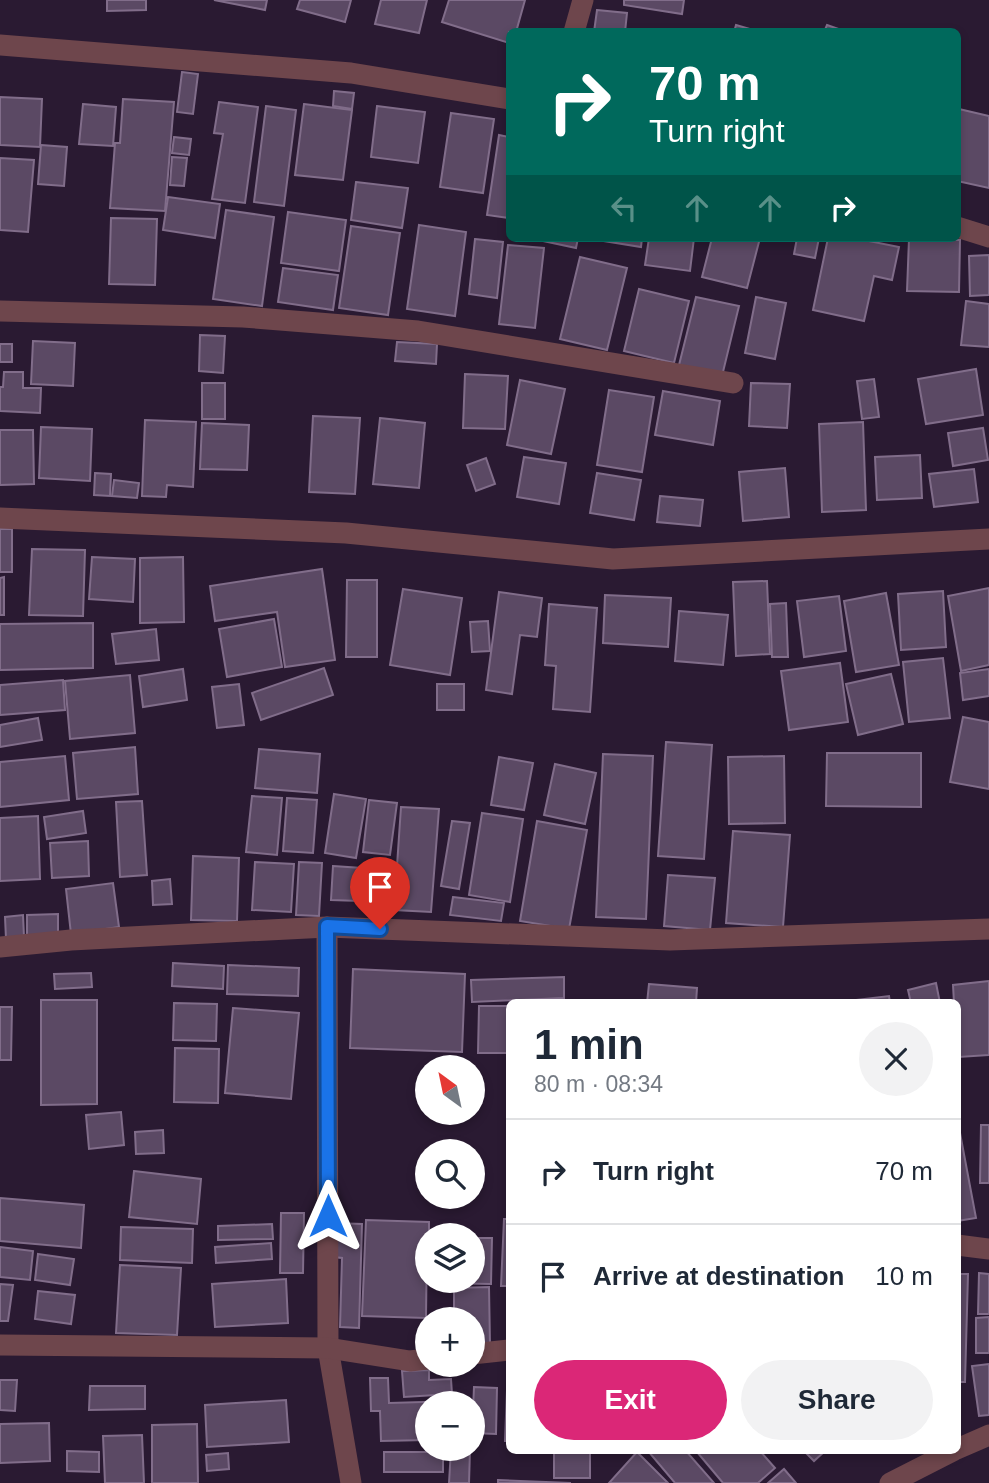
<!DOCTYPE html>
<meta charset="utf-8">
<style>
body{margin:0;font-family:Helvetica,sans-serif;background:#f2f2f3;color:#1f2937;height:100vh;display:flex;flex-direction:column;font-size:26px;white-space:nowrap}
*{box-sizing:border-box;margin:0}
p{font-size:23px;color:#747a83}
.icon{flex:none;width:38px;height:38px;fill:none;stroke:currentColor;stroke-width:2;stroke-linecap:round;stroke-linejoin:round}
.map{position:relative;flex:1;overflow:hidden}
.panel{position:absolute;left:506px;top:999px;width:455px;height:455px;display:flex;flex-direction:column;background:#fff;border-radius:10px;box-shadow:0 4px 10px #0003}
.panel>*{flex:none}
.hud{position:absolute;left:506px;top:28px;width:455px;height:214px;border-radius:10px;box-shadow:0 4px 10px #0003;background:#00695c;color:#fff;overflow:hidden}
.needle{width:46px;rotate:327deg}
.buttons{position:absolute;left:415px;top:1055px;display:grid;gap:14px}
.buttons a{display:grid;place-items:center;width:70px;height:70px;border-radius:50%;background:#fff;box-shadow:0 4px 10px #0003;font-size:35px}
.pin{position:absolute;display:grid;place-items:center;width:60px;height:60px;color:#fff;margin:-72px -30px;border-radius:50% 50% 50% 0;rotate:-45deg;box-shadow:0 0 7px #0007}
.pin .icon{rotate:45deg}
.me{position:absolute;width:77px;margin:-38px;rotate:0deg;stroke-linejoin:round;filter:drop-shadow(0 0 5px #0008)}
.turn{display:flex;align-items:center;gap:24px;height:147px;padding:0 28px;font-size:32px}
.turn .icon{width:91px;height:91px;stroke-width:2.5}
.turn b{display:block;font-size:49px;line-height:60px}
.lanes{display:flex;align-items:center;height:66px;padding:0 28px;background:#0003;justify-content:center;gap:35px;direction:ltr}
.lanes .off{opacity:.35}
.round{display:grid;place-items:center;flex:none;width:74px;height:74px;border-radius:37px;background:#f2f2f3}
.headline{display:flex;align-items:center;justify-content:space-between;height:119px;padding:0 28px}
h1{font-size:42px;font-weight:600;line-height:52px}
.action{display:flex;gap:14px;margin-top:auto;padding:14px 28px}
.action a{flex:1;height:80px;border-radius:42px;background:#db2777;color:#fff;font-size:28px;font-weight:600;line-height:80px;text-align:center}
.action a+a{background:#f2f2f3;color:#1f2937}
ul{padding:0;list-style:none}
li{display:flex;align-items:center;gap:21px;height:105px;padding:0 28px;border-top:2px solid #e0e1e3}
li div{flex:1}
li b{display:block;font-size:26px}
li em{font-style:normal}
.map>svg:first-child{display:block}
.building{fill:#5b4964;stroke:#816d8a;stroke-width:2}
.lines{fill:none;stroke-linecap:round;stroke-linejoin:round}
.street{stroke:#6e464c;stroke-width:21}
.route-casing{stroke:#114b97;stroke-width:18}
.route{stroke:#1a73e8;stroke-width:12}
</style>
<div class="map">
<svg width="989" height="1483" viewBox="0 0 989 1483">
<rect width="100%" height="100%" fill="#2a1a32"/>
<g class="building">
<polygon points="107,0 146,0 146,10 107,11"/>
<polygon points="214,0 267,0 265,10"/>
<polygon points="300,0 351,0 345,22 297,9"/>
<polygon points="381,0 427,0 419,33 375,24"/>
<polygon points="449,0 525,0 516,32 509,32 509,43 442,22"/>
<polygon points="624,0 684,0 682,14 624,5"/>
<polygon points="597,10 627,13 625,32 594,32"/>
<polygon points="736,25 760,32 734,32"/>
<polygon points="827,25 847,32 824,32"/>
<polygon points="182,72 198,74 193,114 177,112"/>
<polygon points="334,91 354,93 352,109 333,106"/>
<polygon points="0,97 42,99 40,147 0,145"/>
<polygon points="123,99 174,102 165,211 110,208 115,143 120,143"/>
<polygon points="219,102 258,107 245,203 212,199 223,134 214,133"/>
<polygon points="83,104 116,107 113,146 79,144"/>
<polygon points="304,104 352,110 343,180 295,175"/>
<polygon points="266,106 296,110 284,206 254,202"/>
<polygon points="377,106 425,112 418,163 371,157"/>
<polygon points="959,109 989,116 989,188 957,181"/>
<polygon points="451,113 494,119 483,193 440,187"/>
<polygon points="499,135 509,137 509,218 487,215"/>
<polygon points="174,137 191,139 189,155 172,153"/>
<polygon points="41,145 67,147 64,186 38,184"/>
<polygon points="172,157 187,158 184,186 170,185"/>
<polygon points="0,158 34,160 28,232 0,230"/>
<polygon points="356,182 408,188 402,228 351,220"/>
<polygon points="168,197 220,204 215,238 163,230"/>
<polygon points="226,210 274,217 262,306 213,299"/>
<polygon points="288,212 346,220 339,271 281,263"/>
<polygon points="111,218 157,219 155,285 109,284"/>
<polygon points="419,225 466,232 455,316 407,309"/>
<polygon points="351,226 400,233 388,315 339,308"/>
<polygon points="529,238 578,238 576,248"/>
<polygon points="585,238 642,238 641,247"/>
<polygon points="649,238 694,238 690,271 645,265"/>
<polygon points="712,238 760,238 747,288 702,277"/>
<polygon points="797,238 819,238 815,258 794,254"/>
<polygon points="828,238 854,238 899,247 892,280 874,276 864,321 813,310"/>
<polygon points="475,239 503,242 497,298 469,294"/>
<polygon points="909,239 960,240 959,292 907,291"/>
<polygon points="508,245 544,248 535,328 499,324"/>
<polygon points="989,255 989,295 970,296 969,256"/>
<polygon points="580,257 627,268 607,350 560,339"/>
<polygon points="283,268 338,275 333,310 278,302"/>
<polygon points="639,289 689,301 674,363 624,351"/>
<polygon points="696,297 739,306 722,376 679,365"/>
<polygon points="756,297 786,303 775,359 745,353"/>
<polygon points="966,301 989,304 989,347 961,345"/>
<polygon points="200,335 225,336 223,373 199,371"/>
<polygon points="33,341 75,343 73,386 31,384"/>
<polygon points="397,342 437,344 436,364 395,361"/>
<rect x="0" y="344" width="12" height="18"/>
<polygon points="976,369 983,415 926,424 918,379"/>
<polygon points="4,372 23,372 23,388 41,388 40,413 0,411 0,387 3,387"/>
<polygon points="465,374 508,376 505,429 463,428"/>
<polygon points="874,379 879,417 862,419 857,381"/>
<polygon points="520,380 565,389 551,454 507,445"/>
<rect x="202" y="383" width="23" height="36"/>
<polygon points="751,383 790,384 787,428 749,426"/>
<polygon points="609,390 654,397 642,472 597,465"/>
<polygon points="663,391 720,401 713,445 655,435"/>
<polygon points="313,416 360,418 355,494 309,492"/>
<polygon points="380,418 425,423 419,488 373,484"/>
<polygon points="145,420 196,422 193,487 167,485 166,497 142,496"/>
<polygon points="863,422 866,510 822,512 819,424"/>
<polygon points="202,423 249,425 247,470 200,469"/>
<polygon points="41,427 92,429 90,481 39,478"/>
<polygon points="983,428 988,460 953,466 948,433"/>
<polygon points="0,430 33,430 34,484 0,485"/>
<polygon points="920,455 922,498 877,500 875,457"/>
<polygon points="524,457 566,463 559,504 517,497"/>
<polygon points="486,458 495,484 476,491 467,465"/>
<polygon points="785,468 789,517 743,521 739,472"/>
<polygon points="974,469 978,502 934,507 929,474"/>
<polygon points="95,473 111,474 110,496 94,495"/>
<polygon points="597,473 641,480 634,520 590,513"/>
<polygon points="114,480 139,483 137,498 112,496"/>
<polygon points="660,496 703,500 700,526 657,522"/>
<rect x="0" y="529" width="12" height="43"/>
<polygon points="32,549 85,550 83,616 29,615"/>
<polygon points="92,557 135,559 133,602 89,599"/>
<polygon points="183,557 184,622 140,623 140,558"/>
<polygon points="322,569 335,660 285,667 277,612 215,621 210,586"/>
<polygon points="4,577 4,615 0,615 0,578"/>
<polygon points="347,580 377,580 377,657 346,657"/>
<polygon points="767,581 770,654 736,656 733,582"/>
<polygon points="989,588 989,665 961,671 948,596"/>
<polygon points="403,589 462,598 450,675 390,665"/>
<polygon points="943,591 946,647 901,650 898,594"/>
<polygon points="499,592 542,598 537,637 520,635 512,694 486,690"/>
<polygon points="886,593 899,665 856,672 844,601"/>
<polygon points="605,595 671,598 668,647 603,643"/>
<polygon points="839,596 846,651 804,657 797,601"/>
<polygon points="786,603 788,657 772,657 770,604"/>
<polygon points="549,604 597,608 590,712 553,709 556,666 545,665"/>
<polygon points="679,611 728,615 723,665 675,661"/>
<polygon points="274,619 282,667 227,677 219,629"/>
<polygon points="488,621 490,651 472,652 470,622"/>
<polygon points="93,623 93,668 0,670 0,624"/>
<polygon points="156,629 159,660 116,664 112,634"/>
<polygon points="943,658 950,718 909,722 903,662"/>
<polygon points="840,663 848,722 789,730 781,671"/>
<polygon points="324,668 333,695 261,720 252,693"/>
<polygon points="183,669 187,700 143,707 139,676"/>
<polygon points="989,669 989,696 963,700 960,673"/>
<polygon points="891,674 903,724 858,735 846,684"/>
<polygon points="130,675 135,733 70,739 65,681"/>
<polygon points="63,680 65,710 0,715 0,685"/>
<polygon points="239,684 244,725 217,728 212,687"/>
<rect x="437" y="684" width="27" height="26"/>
<polygon points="963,717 989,722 989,789 950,782"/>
<polygon points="38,718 42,740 0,747 0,725"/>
<polygon points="666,742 712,745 704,859 658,856"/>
<polygon points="135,747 138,794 77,799 73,753"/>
<polygon points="259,749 320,754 317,793 255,788"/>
<polygon points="827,753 921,753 921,807 826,806"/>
<polygon points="603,754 653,756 646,919 596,917"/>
<polygon points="65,756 69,800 0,807 0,762"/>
<polygon points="784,756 785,823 729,824 728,757"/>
<polygon points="499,757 533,763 524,810 491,805"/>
<polygon points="555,764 596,773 585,824 544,815"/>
<polygon points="334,794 366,799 356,858 325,853"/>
<polygon points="252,796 282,798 277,855 246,852"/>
<polygon points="287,798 317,800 313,853 283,851"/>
<polygon points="369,800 397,803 390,855 363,852"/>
<polygon points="142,801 147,875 120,877 116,802"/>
<polygon points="401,807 439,809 431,912 394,910"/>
<polygon points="83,811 86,833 47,839 44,817"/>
<polygon points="482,813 523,819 510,902 469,895"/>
<polygon points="38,816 40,879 0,881 0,818"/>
<polygon points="452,821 470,823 459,889 441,886"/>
<polygon points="537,821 587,830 569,929 520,921"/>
<polygon points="733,831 790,835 783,927 726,923"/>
<polygon points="88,841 89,876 52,878 50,843"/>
<polygon points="193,856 239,858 237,921 191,920"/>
<polygon points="255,862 294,864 291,912 252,910"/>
<polygon points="299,862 322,863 319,916 296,915"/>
<polygon points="333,866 362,868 360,901 331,900"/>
<polygon points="668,875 715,878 710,930 664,926"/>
<polygon points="170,879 172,904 153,905 152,881"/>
<polygon points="113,883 119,927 71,934 66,889"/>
<polygon points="453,897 504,903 501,921 450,915"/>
<polygon points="58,914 58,936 27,936 27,915"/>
<polygon points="23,915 24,937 6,939 5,917"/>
<polygon points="173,963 224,966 223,989 172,986"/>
<polygon points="228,965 299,968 298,996 227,994"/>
<polygon points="353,969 465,974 462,1052 350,1048"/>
<polygon points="91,973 92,987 55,989 54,974"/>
<polygon points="564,977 564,998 472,1002 471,980"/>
<polygon points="989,981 989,1055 959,1057 957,1003 954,1003 953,985"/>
<polygon points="936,983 940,1003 911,1003 908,990"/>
<polygon points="649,984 697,988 696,1003 647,1003"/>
<polygon points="889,996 890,1003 840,1003 840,1002"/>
<polygon points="41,1000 97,1000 97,1104 41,1105"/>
<polygon points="759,1000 759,1003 712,1003 712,1001"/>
<polygon points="174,1003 217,1004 216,1041 173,1040"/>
<polygon points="479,1006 509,1006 509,1053 478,1053"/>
<polygon points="0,1007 12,1007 11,1060 0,1060"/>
<polygon points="233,1008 299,1013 291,1099 225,1093"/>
<polygon points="175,1048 219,1049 218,1103 174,1102"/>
<polygon points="121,1112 124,1145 89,1149 86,1115"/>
<polygon points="957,1117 976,1218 957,1221"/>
<polygon points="981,1125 989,1125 989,1183 980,1183"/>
<polygon points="163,1130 164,1153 136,1154 135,1132"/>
<polygon points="134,1171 201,1179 197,1224 129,1217"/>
<polygon points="0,1198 84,1205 81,1248 0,1241"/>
<polygon points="281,1213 304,1213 303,1273 280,1273"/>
<polygon points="504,1219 509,1219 509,1286 501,1286"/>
<polygon points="366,1220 429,1222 429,1236 427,1236 426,1318 362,1316"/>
<polygon points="333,1223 362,1224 359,1328 340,1327 342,1258 333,1257"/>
<polygon points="272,1224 273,1239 218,1240 218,1226"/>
<polygon points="121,1227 193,1229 192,1263 120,1260"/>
<polygon points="472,1238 492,1238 491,1284 438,1283 472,1281"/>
<polygon points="271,1243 272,1259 216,1263 215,1247"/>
<polygon points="0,1247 33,1251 30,1280 0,1277"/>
<polygon points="38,1254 74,1259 70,1285 35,1280"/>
<polygon points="120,1265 181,1268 177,1335 116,1333"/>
<polygon points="979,1273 989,1274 989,1314 978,1314"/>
<polygon points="957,1274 968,1274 965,1382 957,1382"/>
<polygon points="286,1279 288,1323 215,1327 212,1284"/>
<polygon points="0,1284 13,1285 8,1321 0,1321"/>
<polygon points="489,1287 490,1345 472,1345 472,1320 454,1320 454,1288"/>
<polygon points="38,1291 75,1295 71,1324 35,1319"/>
<polygon points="989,1317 989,1353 976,1353 976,1318"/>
<polygon points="989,1364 989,1415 979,1416 972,1366"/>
<polygon points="429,1370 429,1380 451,1379 452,1394 404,1397 402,1371"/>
<polygon points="370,1378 388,1378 389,1403 457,1401 457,1404 427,1404 427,1440 381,1441 380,1411 371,1411"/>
<polygon points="0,1380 17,1380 15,1411 0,1410"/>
<polygon points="90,1386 145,1386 145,1409 89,1410"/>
<polygon points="474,1387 497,1388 496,1434 472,1433"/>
<polygon points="507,1390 509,1390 509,1441 505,1441"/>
<polygon points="286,1400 289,1442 207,1447 205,1405"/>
<polygon points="49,1423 50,1461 0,1463 0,1424"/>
<polygon points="197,1424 198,1483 152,1483 152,1425"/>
<polygon points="142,1435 144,1483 105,1483 103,1436"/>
<polygon points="451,1449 470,1450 469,1483 449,1483"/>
<polygon points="67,1451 99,1452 99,1472 67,1471"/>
<rect x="554" y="1451" width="36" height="27"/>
<polygon points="648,1451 686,1451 714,1483 675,1483"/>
<polygon points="699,1451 760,1451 775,1468 758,1483 723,1483 697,1452"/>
<polygon points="804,1451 825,1451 814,1461"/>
<rect x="384" y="1452" width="59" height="20"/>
<polygon points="637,1452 668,1483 609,1483"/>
<polygon points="228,1453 229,1469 207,1471 206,1455"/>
<polygon points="784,1469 796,1483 768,1483"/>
<polygon points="498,1480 571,1483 498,1483"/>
</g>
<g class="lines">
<g class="street">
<polyline points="574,32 583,0"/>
<polyline points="0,45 351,73 509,99"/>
<polyline points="957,227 989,237"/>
<polyline points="0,311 243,317 418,331 733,383"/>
<polyline points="0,518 346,533 613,559 989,539"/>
<polyline points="327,927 328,1348 351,1483"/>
<polyline points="0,947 71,940 327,927 670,940 989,929"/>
<polyline points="957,1245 989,1249"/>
<polyline points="0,1345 328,1348 410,1361 427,1359"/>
<polyline points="472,1354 509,1350"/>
<polyline points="957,1449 989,1435"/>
<polyline points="890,1483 953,1451"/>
</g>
</g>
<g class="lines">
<g class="route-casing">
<polyline id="route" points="328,1216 327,926 380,929"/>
</g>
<use href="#route" class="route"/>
</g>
</svg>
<div class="buttons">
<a><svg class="needle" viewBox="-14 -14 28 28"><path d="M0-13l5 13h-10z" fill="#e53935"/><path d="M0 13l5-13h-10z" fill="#747a83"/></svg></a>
<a><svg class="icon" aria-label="search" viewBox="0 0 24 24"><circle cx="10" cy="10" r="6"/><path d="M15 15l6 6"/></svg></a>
<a><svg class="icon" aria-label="layers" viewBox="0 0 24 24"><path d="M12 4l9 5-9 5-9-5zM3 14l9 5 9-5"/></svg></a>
<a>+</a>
<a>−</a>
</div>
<div class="pin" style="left:380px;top:929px;background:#d93025"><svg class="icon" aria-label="arrive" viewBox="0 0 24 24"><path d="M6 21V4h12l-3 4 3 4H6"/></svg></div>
<svg class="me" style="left:328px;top:1216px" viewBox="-20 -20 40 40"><path d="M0-17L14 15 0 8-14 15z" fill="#1a73e8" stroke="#fff" stroke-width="4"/></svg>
<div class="hud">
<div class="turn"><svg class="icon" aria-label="right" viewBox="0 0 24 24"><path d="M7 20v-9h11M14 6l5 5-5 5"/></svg><div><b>70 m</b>Turn right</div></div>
<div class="lanes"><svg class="icon off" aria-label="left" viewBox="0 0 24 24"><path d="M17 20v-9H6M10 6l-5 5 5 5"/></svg><svg class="icon off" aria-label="ahead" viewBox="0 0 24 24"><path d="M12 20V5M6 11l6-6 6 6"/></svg><svg class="icon off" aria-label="ahead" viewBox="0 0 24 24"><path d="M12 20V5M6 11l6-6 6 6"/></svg><svg class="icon" aria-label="right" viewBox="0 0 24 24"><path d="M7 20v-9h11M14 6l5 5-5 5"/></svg></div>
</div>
<section class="panel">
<div class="headline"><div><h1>1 min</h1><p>80 m · 08:34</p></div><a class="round"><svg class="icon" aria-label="close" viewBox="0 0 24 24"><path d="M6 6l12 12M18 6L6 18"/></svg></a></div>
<ul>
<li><svg class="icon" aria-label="right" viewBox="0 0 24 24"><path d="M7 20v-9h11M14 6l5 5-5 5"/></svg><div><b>Turn right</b></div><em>70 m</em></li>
<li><svg class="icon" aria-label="arrive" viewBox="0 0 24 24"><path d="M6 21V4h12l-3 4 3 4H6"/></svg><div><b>Arrive at destination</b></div><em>10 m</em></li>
</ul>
<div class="action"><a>Exit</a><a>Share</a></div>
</section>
</div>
